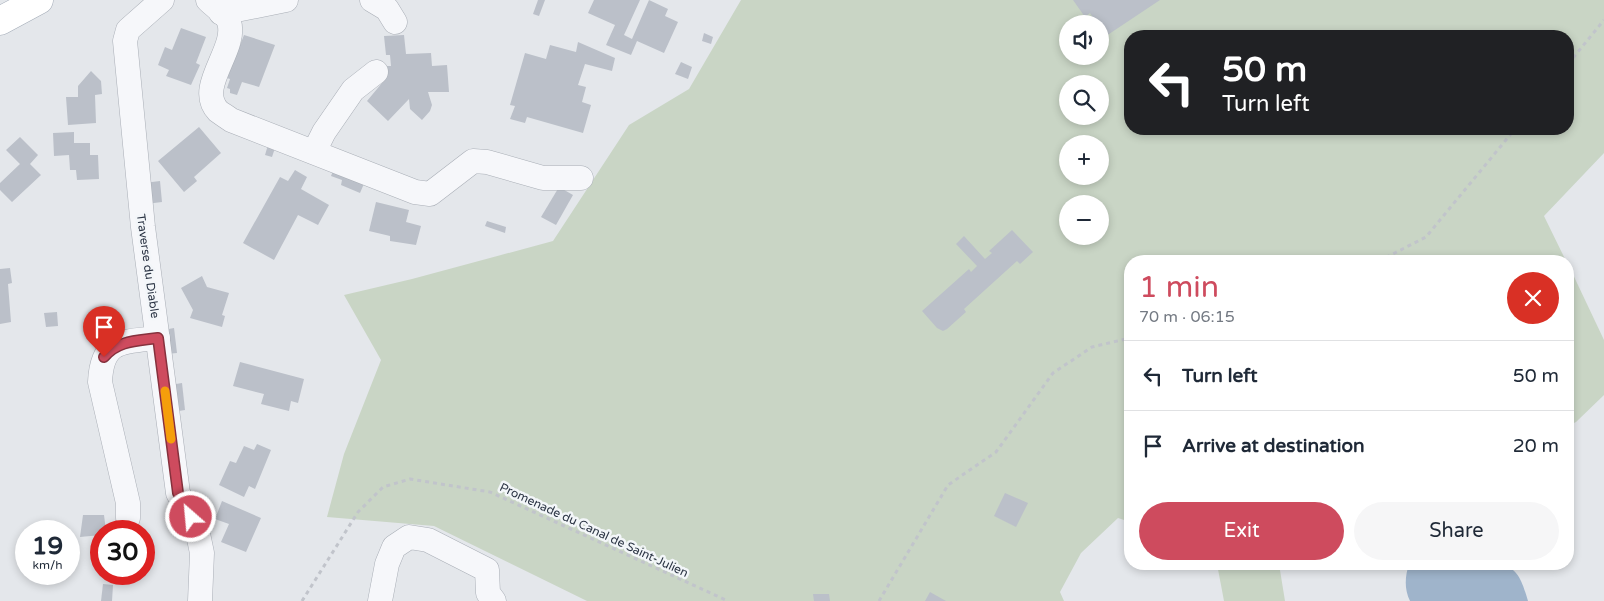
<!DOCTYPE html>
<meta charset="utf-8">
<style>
body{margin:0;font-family:"Varela Round",sans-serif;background:#f6f6f7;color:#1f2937;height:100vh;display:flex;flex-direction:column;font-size:19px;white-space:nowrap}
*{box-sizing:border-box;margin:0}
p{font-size:16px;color:#747a83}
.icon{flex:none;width:28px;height:28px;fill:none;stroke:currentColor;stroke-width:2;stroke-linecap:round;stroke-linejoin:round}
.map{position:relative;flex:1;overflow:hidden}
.side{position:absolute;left:1124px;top:255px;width:450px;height:315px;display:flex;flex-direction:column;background:#fff;border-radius:20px;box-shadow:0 2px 8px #0003}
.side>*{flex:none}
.banner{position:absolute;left:1124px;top:30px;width:450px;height:105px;border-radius:20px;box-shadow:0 2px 8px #0003;background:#202124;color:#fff;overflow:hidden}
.tools{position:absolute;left:1059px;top:15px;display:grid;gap:10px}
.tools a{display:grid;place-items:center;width:50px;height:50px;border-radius:50%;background:#fff;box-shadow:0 2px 8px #0003;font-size:25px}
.speed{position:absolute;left:15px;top:520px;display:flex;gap:10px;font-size:25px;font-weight:700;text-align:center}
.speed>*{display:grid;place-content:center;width:65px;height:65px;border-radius:50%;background:#fff;box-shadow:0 2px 8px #0003;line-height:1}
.speed small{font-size:12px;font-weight:400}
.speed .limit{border:8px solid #d22;background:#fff;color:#111}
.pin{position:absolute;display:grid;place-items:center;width:42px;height:42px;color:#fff;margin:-51px -21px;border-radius:50% 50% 50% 0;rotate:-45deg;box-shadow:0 0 5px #0007}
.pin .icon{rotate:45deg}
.me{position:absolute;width:55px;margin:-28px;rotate:333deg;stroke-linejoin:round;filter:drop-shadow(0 0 4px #0008)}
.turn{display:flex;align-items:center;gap:18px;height:105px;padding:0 15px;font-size:22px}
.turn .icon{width:65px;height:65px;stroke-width:2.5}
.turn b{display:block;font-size:35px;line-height:42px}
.round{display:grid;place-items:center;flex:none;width:52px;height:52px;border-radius:26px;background:#f6f6f7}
.overview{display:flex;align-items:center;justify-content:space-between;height:85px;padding:0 15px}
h1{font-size:30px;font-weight:600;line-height:38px;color:#ce4b5e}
.cta{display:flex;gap:10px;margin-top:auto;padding:10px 15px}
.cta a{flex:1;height:58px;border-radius:30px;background:#ce4b5e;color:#fff;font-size:20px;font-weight:600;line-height:58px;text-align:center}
.cta a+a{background:#f6f6f7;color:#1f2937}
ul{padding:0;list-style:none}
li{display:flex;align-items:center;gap:15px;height:70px;padding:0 15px;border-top:1px solid #e0e1e3}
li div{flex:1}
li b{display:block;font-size:19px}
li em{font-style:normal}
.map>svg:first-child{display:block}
.green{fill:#c9d5c5;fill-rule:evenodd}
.water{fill:#9fb4cb}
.building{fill:#bbc0c9}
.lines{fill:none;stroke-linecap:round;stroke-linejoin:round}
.minor-casing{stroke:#a9aeb6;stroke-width:25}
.major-casing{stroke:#a3abb7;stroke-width:29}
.path{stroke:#c1c4cb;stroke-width:3;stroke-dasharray:4 4;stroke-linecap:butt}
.minor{stroke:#f6f7fa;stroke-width:24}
.major{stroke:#fff;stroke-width:28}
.route-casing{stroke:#86313d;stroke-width:12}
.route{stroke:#ce4b5e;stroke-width:9}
.slow{stroke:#f59e0b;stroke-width:9}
.labels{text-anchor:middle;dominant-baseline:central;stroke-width:5;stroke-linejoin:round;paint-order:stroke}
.street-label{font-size:12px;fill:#2b3444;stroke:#f3f6f9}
</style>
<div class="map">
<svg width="1604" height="601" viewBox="0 0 1604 601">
<rect width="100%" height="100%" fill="#e4e7eb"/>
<g class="green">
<path d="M741 0H1604V153L1544 216 1566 261H1130V522L1118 518 1081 553 1060 592 1064 601H587L434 526 327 517 344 454 381 360 344 295 412 279 553 241 629 125 689 89ZM1068 24H1100V56H1068ZM1130 36H1568V129H1130ZM1068 84H1100V116H1068ZM1068 144H1100V176H1068ZM1068 204H1100V236H1068Z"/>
<polygon points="1568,264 1604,340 1604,395 1576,422 1568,426"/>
<polygon points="1217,564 1279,564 1285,601 1224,601"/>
</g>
<path class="water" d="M1409 564H1487L1490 570C1516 558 1522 581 1528 601H1410C1404 589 1405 576 1409 564Z"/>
<g class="building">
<polygon points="538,0 545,0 539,16 533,14"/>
<polygon points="594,0 640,0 624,35 632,39 649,0 668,9 665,16 678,22 664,53 637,41 631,55 606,45 615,25 588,13"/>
<polygon points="1073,0 1160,0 1106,36 1100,27 1100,24 1097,24 1090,13 1085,17"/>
<polygon points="181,28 206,37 196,63 200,65 191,85 166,76 169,70 158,65 165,47 172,50"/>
<polygon points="704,33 713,37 711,44 702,41"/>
<polygon points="244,35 275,45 259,87 242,82 237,95 230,93 230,89 227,88 230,79 227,78"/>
<polygon points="404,35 406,54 431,53 432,66 447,65 449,92 428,92 432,105 430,111 422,120 410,109 409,99 388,121 367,101 387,77 387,66 391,66 390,55 386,55 384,36"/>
<polygon points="578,42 615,58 612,71 585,64 578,85 586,87 582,102 591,105 583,133 527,117 525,123 510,119 515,106 510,105 525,53 546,59 550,45 576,52"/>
<polygon points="681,62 692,67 688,79 675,74"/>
<polygon points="91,71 101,81 102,94 95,95 96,123 68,125 66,97 78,97 78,86"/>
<polygon points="199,127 221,153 194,177 197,181 184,192 158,161"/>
<polygon points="74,132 74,143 90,143 90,155 98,155 99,179 77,180 76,170 70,170 69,155 54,156 53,133"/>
<polygon points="20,137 38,155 30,164 41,175 12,202 0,190 0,183 20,164 6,150"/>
<polygon points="268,145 275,148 272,157 265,155"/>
<polygon points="335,166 366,179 360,193 341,185 342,180 331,176"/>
<polygon points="295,170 307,177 301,189 329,205 318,225 298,215 274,260 243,243 280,177 288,181"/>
<polygon points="160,181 162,202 146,204 144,183"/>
<polygon points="559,187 573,195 556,225 541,217"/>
<polygon points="376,202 409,210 406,222 421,226 416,245 390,241 390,236 369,231"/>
<polygon points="487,221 506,227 505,233 485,226"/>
<polygon points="1012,230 1033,252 1020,264 1017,261 964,309 966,312 947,329 943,331 937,328 922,311 969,269 971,272 977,266 956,244 964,236 985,259 992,253 989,251"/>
<polygon points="10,268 12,283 8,284 11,322 0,324 0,269"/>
<polygon points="202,276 207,287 229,293 222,315 225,316 222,327 190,318 193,310 181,288"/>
<polygon points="57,312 58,326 46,327 44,313"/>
<polygon points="174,328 177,353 166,354 163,330"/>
<polygon points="240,362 304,379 298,403 291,401 289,411 261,404 264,394 233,386"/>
<polygon points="182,383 185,410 173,412 170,385"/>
<polygon points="257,444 271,450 255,489 249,486 244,497 219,485 230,461 236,463 244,446 254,450"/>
<polygon points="1005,493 1028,503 1016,527 994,516"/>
<polygon points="222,501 261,518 246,552 221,542 229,524 215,519"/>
<polygon points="83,515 104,515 106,531 101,531 101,535 80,537"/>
<polygon points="103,584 113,585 112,601 101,601"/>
<polygon points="930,592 946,601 925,601"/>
<polygon points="813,594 829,594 830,601 814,601"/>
</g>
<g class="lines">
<g class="minor-casing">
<g id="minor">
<polyline points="162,0 128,30 125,41 143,227 178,493 197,529 202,553 200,601"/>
<path d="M208 0C214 6 227 15 229 22 238 49 195 87 218 111 222 114 227 117 231 120L415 192 430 194 473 161 487 162 543 178H581"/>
<polyline points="372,0 387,9 395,22"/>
<polyline points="221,13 286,0"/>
<polyline points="314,152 324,132 353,90 376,72"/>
<path d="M128 518V503L100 382C102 339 122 342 158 338"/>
<polyline points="380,601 387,564 394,547 409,537 428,540 487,570 488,593 494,601"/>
</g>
</g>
<g class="major-casing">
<polyline id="major" points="0,21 39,0"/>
</g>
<g class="path">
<polyline points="1568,64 1604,20"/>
<polyline points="1379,261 1426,237 1515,129"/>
<polyline points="302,601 358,512 383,487 410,479 490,492 728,601"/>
<polyline points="879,601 948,485 996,452 1053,373 1092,347 1130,338"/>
</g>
<use href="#minor" class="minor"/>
<use href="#major" class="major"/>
</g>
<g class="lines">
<g class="route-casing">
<path id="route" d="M104 357C118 340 138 341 158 338L178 493 191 517"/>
</g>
<use href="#route" class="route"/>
<polyline class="slow" points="165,391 171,439"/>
</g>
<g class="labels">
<g class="street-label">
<text transform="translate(148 266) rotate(82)">Traverse du Diable</text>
<text transform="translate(594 530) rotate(25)">Promenade du Canal de Saint-Julien</text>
</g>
</g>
</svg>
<div class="tools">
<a><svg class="icon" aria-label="sound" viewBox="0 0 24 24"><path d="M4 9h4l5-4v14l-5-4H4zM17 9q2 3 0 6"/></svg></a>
<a><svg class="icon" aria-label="search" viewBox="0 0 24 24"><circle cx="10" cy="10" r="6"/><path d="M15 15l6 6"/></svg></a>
<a>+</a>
<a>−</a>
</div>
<div class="speed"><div>19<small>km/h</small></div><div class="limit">30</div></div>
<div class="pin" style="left:104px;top:357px;background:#d93025"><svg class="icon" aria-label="arrive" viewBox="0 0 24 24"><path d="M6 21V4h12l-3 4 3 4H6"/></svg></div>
<svg class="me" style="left:191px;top:517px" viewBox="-20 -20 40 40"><circle r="17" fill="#ce4b5e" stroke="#fff" stroke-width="3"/><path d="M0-11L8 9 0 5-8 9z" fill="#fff"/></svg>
<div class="banner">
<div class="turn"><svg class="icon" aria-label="left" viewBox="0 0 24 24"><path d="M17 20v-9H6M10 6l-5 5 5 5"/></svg><div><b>50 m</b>Turn left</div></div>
</div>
<section class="side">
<div class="overview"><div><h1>1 min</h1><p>70 m · 06:15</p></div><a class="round" style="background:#d93025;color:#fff"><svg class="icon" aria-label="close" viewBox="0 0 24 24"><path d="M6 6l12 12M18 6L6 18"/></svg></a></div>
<ul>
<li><svg class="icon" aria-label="left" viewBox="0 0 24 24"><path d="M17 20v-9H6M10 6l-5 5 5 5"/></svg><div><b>Turn left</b></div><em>50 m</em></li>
<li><svg class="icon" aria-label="arrive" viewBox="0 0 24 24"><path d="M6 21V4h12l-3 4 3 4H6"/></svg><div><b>Arrive at destination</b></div><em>20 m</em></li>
</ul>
<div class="cta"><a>Exit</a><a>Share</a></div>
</section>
</div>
